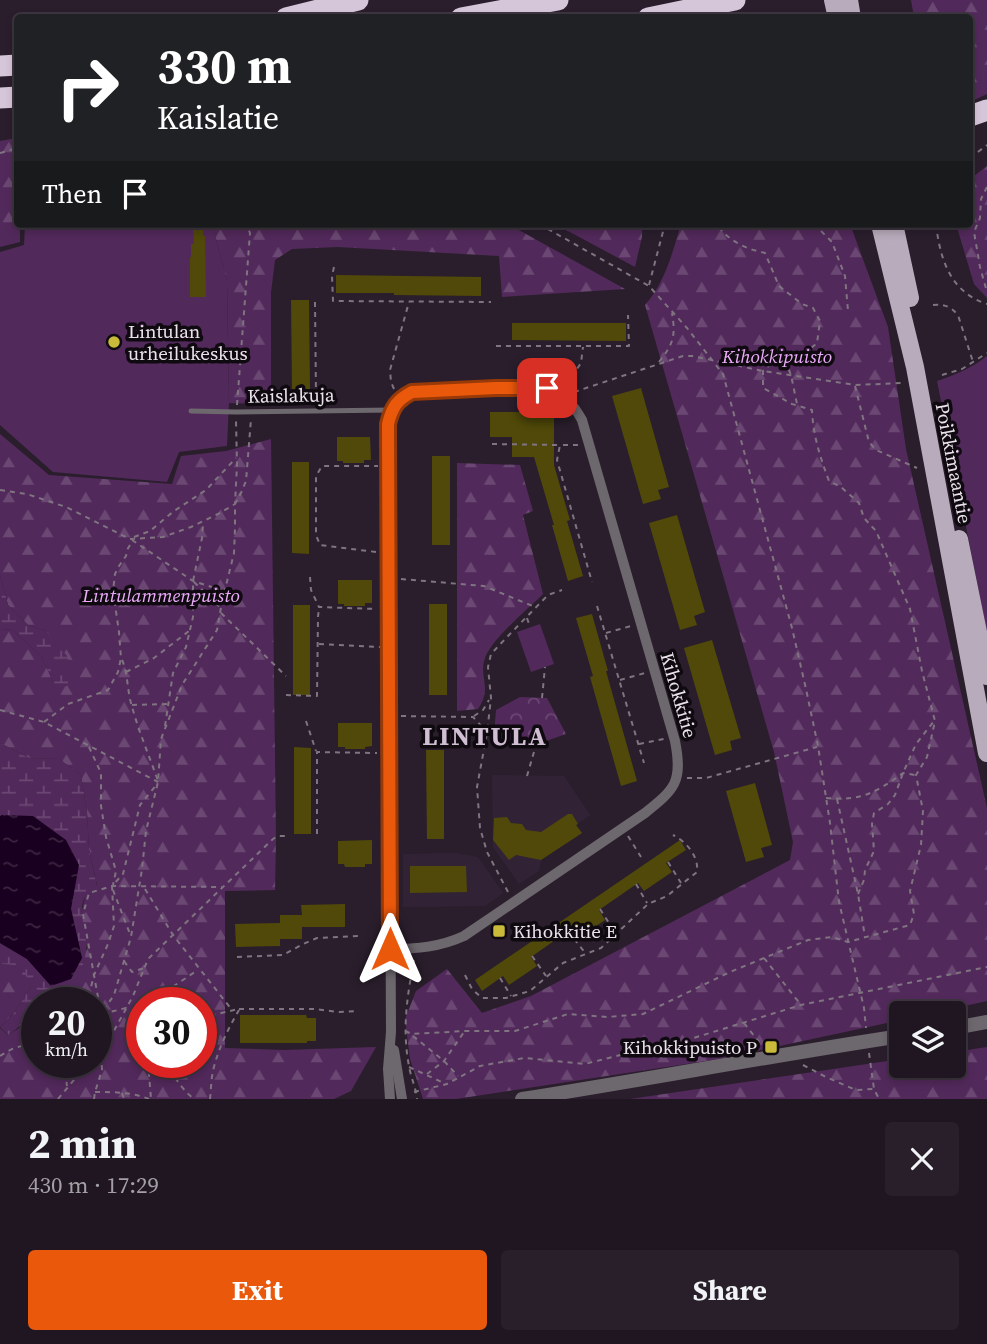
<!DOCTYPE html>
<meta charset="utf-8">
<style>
body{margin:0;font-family:"Source Serif 4",serif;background:#281f2a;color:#f1f3f6;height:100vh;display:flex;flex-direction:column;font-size:26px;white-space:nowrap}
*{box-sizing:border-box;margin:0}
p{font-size:23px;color:#a29fa5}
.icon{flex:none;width:38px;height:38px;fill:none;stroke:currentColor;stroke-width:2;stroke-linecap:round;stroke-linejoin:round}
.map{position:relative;height:1099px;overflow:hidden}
.panel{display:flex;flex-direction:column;background:#201621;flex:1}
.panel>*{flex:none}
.hud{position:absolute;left:14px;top:14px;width:959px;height:214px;border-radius:7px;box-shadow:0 4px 10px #0003,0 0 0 2px #3d353f;background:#202124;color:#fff;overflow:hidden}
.controls{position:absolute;left:889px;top:1001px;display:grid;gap:14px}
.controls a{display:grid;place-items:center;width:77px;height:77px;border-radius:7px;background:#201621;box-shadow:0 4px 10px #0003,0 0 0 2px #3d353f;font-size:35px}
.speed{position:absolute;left:21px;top:987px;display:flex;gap:14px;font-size:35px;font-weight:700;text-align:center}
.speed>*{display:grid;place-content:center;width:91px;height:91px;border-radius:50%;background:#201621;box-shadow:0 4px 10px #0003,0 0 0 2px #3d353f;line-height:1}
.speed small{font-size:18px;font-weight:400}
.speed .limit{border:10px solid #d22;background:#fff;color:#111}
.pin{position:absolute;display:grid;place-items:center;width:60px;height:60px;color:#fff;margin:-30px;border-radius:14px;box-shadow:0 4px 10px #0006}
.me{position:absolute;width:77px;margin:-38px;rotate:0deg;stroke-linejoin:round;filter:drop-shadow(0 0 5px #0008)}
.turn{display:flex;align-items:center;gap:24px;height:147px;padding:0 28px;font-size:32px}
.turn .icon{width:91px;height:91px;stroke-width:2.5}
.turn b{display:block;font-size:49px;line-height:60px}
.then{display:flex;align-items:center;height:66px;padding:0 28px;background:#0003;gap:14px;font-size:26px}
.round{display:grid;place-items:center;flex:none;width:74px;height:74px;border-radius:7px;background:#281f2a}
.summary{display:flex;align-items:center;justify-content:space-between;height:119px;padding:0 28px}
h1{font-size:42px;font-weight:700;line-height:52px}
.action{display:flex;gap:14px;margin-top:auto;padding:14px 28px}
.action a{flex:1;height:80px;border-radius:7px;background:#ea580c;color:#fff;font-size:28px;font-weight:700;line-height:80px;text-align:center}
.action a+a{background:#281f2a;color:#f1f3f6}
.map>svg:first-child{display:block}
.built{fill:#322236}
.green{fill:#52295b}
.forest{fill:url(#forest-firs);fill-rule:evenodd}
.wetland{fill:url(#wetland-marsh)}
.park{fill:url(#park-crowns)}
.water{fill:url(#water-ripples)}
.building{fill:#504909}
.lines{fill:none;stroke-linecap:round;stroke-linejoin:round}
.path{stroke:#7f7480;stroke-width:2;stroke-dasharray:5 5;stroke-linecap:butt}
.service{stroke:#6d676e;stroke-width:5}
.minor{stroke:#6d676e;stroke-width:10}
.tertiary{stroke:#6d676e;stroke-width:14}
.primary{stroke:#b8abbb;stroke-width:18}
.motorway{stroke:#d6c6da;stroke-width:21}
.route-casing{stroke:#983908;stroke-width:18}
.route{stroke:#ea580c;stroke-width:12}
.poi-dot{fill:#c9ba3a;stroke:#0f0a10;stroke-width:2.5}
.labels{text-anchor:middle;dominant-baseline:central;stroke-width:7;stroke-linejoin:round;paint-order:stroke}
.poi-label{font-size:19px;fill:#ebe2ec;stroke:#0f0a10;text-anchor:start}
.park-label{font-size:19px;font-style:italic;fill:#edacfb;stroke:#0f0a10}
.street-label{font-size:19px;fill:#ebe2ec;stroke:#0f0a10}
.district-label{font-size:26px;font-weight:bold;letter-spacing:2px;fill:#d0bfd3;stroke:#0f0a10}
</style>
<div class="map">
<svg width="987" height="1099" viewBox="0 0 987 1099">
<defs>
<pattern id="forest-firs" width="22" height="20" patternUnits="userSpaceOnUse" patternTransform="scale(1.75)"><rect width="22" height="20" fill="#52295b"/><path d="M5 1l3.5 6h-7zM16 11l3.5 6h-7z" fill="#6b4873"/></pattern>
<pattern id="wetland-marsh" width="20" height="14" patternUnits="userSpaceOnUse" patternTransform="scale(1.75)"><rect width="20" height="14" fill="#52295b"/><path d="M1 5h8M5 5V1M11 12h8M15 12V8" fill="none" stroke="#6b4873"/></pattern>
<pattern id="park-crowns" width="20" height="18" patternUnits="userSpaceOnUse" patternTransform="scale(1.75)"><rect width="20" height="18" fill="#52295b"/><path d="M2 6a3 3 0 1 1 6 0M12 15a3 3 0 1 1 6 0" fill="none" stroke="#6b4873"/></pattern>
<pattern id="water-ripples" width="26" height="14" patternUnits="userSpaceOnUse" patternTransform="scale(1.75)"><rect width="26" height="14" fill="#1a0020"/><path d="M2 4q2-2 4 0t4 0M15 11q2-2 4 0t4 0" fill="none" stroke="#3b2541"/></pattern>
</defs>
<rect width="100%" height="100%" fill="#2a1e2c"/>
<g class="built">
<polygon points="492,775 564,776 590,815 576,825 582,833 541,860 539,871 519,884 493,847"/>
<polygon points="456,853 478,857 503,893 485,906 403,907 403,854"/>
</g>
<g class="green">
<polygon points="25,224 212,224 227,280 229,403 227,446 179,452 167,482 53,472 0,425 0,252 24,245"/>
<path d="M987 356V632L937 381C955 375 972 368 987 356Z"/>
<polygon points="540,624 554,664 531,672 517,632"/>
</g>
<g class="forest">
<polygon points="911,0 987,0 987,94 970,102 970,18 914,17"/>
<polygon points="17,138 18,224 20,224 20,242 0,247 0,141"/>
<polygon points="987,166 987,298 974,284 956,224 970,224 970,179"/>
<polygon points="212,224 508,224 625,289 502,297 499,256 338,247 292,249 275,260 271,292 271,404 229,403 227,280"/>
<polygon points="555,224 642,224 642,237 635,267"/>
<path d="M681 224H850L888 327 906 449 987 808V1001L933 1013H901V1020L719 1059 456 1099H423L410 1059 405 1019 416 991 447 969 482 1013 531 996 790 860 793 842 774 752 645 305C665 283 673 251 681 224Z"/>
<path d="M0 434 49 475 172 484 181 456 226 451 271 439 276 839 275 890 225 891V1048L284 1050 376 1047 351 1091 334 1099H0V1028L8 1035 21 1027 32 1006 37 1003V1062H96V1003H38L48 997 67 996 87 949 81 915 85 897 89 890 97 885 89 849 87 812 81 775 59 759 29 758 0 743V629L13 630 42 657 53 682 46 631 28 625 8 605 0 575ZM142 1003H201V1062H142Z"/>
<path d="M457 463 520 465 533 511 523 515 543 594C528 609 488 642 484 661 480 681 492 688 478 709L457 711Z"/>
<polygon points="0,964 13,965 26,973 31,987 14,1013 0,1027"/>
<polygon points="987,1047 987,1099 630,1099 901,1059 901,1066 954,1066 954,1052"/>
</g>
<g class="wetland">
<polygon points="0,575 8,605 28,625 46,631 67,656 71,671 67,686 59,688 53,682 42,657 13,630 0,629"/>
<path d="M0 743 29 758 59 759 81 775 87 812 89 849 97 886C69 901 89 928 86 951 84 967 76 983 67 996 54 997 38 997 30 1009 21 1022 24 1025 8 1035L0 1027 14 1013 31 987 25 973 13 965 0 964V943L27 959 51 986 82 958 71 909 33 816H0Z"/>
</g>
<polygon class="park" points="520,697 547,698 566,734 529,747 494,736 496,710"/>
<polygon class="water" points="2,815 33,816 66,840 79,865 71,909 82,958 71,979 51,986 27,959 0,943 0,816"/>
<g class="building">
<polygon points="193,226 203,226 203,236 205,236 206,297 190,297 190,257 191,257 191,244 194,244"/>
<polygon points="336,275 481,277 481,296 394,295 394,293 336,293"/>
<polygon points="291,300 309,300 310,389 292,389"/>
<polygon points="512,323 626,323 626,341 512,340"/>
<polygon points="641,388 669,487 658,490 661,499 643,504 612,396"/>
<polygon points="490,412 554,412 554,465 570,520 567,521 583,576 568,581 552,525 554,525 534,457 512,457 512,437 490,437"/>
<polygon points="337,437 370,437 371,460 364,460 364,463 343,463 343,461 337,461"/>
<rect x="432" y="456" width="18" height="89"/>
<polygon points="292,462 309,462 309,554 292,553"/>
<polygon points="677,515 705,612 694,616 697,625 680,630 649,523"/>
<polygon points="338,580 372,580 372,603 365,603 365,606 344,606 344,604 338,604"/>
<rect x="429" y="604" width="18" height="91"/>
<rect x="293" y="605" width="17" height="90"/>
<polygon points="592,614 608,671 606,671 637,781 621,786 590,677 593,676 576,618"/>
<polygon points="712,640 741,738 730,741 732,750 715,755 684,648"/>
<polygon points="338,723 372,723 372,746 365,747 365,749 345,749 345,747 338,747"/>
<polygon points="294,747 311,748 311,834 294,834"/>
<polygon points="426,750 444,750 444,839 427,839"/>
<polygon points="755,783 772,845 761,848 764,857 746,862 726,791"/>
<polygon points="568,814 572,814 578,824 576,825 582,833 541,860 516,855 509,860 493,840 494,818 507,817 511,823 522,824 526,830 541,832"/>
<polygon points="372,840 372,864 365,864 365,867 345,867 344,864 338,864 338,841"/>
<polygon points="680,840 686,850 666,863 672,872 644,891 638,883 599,910 605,920 577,939 571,929 531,957 537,966 509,985 503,976 482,991 475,980"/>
<polygon points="410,866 466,866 467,892 410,893"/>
<polygon points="345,904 345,927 302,927 302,939 280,939 280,946 236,947 235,924 280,923 280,915 302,915 301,905"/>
<polygon points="240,1015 306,1015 307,1018 316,1018 316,1041 307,1041 307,1043 240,1043"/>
</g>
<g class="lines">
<g class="path">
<polyline points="0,153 18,148"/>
<polyline points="970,158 987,145"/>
<polyline points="987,187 981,199 980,218 974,232 980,267 987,292"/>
<polyline points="539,224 649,286 687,328 723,374 792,628 806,689 818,746 830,823 839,902 864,1008 866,1028"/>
<polyline points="814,224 832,242 845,276 848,311"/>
<path d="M936 224C940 259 950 292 987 304"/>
<polyline points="334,267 332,276 333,301 491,302"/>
<polyline points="649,285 665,224"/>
<polyline points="315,302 316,396"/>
<path d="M933 305C944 304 950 306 958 315L973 362"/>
<polyline points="496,346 629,346 628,315"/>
<polyline points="785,360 791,375 797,404"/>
<path d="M659 362C673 344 676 337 672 313"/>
<polyline points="942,375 962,369 987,353"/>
<polyline points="566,385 581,363 583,347"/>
<polyline points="855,386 869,442 876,450 917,468"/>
<polyline points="394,389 391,382 390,370 409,302"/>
<polyline points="574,392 683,356 692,356 763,371 855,385 903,383"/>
<polyline points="237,405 250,233 246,224"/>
<polyline points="492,444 559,445"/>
<polyline points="578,445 560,445 557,460 592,582"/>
<polyline points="0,490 27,494 66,507 130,539 163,537 191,527 218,514 235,504 237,465 236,421"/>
<polyline points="134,537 150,531 174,511 206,490 236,458"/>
<polyline points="132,540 193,581 224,591"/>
<polyline points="376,552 320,545 316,535 316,476 322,466 378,466"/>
<polyline points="310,577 311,590 319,607 376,609"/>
<polyline points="401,579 484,586 535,607"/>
<polyline points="194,582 220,607"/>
<polyline points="597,606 644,763"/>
<polyline points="221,613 286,676"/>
<polyline points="527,618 530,627"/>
<polyline points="606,633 631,626"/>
<polyline points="319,644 380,647"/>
<path d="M122 660C128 673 127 689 131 703 138 730 149 755 158 781"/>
<polyline points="126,672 154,658 189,631"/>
<polyline points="620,680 645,673"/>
<polyline points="286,695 317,696 318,617 319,607"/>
<polyline points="542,698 545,667"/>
<polyline points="132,705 169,704"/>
<polyline points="0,710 44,722 158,782"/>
<polyline points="401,716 473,717 487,732"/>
<polyline points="474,716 483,710 489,700"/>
<polyline points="306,721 316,751"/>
<polyline points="44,722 68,704 108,690 118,672 121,658 119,632 113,591 115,574 119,566 126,556 127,550 133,540"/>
<polyline points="165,726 173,673 186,647 193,617 193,581 202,538 203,524"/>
<polyline points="639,744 664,739"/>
<polyline points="89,747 101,773 101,806 106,837 116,871 113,885"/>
<polyline points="527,776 536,745"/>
<polyline points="687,778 706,778 817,747"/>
<path d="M826 798C862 801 875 793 903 773L915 775"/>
<polyline points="837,799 858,894 865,937"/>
<polyline points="317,834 317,752 377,753"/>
<polyline points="628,836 641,857"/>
<polyline points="668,862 681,883"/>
<polyline points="636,884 647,903"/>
<polyline points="145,889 173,935 232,1010"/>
<polyline points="113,890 130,934"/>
<polyline points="508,892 487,852 480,828 477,787 487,733 491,698 488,667 491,654 508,636 548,595 562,590"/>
<polyline points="858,894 864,880 865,870 874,851 872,824 874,813 888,804 895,795 903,773 916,744 934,721"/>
<polyline points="600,909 616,934"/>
<polyline points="568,931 586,954"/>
<polyline points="532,956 546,976"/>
<polyline points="237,957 283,955 303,944 317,938 360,936"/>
<polyline points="764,958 801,1005"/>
<path d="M414 960C407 996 402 1030 409 1066 411 1078 416 1088 417 1099"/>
<polyline points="124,961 132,972 144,968"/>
<path d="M465 975 472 989 482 998H506L530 991 563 963 601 948 648 904 667 896 697 872C699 857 687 842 673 835"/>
<polyline points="500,978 511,996"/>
<polyline points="81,1003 90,991 94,975 108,944 114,926 112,886 123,874 140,805 158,783"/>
<polyline points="148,1003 198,970"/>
<polyline points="239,1009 314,1009 339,1012 357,1011"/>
<polyline points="131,1013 142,1006"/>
<polyline points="102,1014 126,1008 142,1034"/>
<polyline points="96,1016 101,1014 114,995 131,937 142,869 146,831 158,782 161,739 182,685 217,630 222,602 234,553 235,529 235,504 241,493 246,481 251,419"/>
<polyline points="201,1018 238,1009"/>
<polyline points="744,1023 762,1046"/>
<path d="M405 1031 412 1034 465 1031H515L568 1014 607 1017 643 1014 730 972 808 940 832 937 848 942 910 925 914 914 910 891 921 845 923 811 916 775 927 757 935 721 922 671 910 609 876 531 864 518 859 503 841 487 829 481C820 457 813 435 812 410L792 404 763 388V371L775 360H785L804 354 817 343 820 321 813 308 802 304 779 286 765 253C746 249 728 241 717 224"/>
<polyline points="109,1036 101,1014 83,914 89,893 112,886 222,887"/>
<polyline points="413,1036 444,1061 458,1076"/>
<polyline points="28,1043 37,1036"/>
<polyline points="869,1053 874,1089 879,1099"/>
<polyline points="96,1054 110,1038 133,996 148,959 273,839 278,836 288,836"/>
<polyline points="0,1056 12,1049 37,1041"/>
<polyline points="64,1062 67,1086"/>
<polyline points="148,1062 151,1099"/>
<path d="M163 1062C175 1075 179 1087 194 1099"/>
<polyline points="803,1065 826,1077 856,1090 874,1089"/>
<polyline points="409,1067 446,1084"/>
<polyline points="427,1074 444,1061 464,1032"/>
<path d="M95 1092C114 1092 131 1092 149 1099"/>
<polyline points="414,1092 447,1084 480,1066 524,1058 585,1064 655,1046 687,1040 801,1005 987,967"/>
<polyline points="122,1093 124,1099"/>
<polyline points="58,1099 89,1062"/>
<polyline points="94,1099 95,1092 102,1070 101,1049"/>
<path d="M210 1099C211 1090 211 1080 213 1071 218 1049 228 1029 239 1010"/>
</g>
<polyline class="service" points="191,411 236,412 392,410"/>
<g class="minor">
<polyline points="394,1050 402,1099"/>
<path d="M390 1099 388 1069 391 1032 388 424C391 412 394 403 405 396 417 389 434 390 448 390 481 388 514 388 547 388 565 395 573 404 582 420L675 741C683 782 675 789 645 813L464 936C440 947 417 949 390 949"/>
</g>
<g class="tertiary">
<polyline points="954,1028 987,1022"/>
<path d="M522 1099C649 1079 775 1055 901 1036"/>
</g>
<g class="primary">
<polyline points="833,0 837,18"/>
<polyline points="849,0 852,18"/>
<polyline points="880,224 915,367 987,753"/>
<polyline points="894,224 910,298"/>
<polyline points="959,539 987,676"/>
</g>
<g class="motorway">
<polyline points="286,18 358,0"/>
<polyline points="461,18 558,0"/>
<polyline points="648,18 735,0"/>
<polyline points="0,66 18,65"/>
<polyline points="0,98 18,97"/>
<polyline points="970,116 987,110"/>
</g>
</g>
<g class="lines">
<g class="route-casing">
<path id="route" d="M390 949 388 424C392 407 397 400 412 392L496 388H547"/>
</g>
<use href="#route" class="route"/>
</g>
<g class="poi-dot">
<circle cx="114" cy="342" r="7"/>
<rect x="492" y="924" width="14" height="14" rx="3.5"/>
<rect x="764" y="1040" width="14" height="14" rx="3.5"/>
</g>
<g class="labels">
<g class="poi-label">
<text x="128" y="331">Lintulan<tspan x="128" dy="22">urheilukeskus</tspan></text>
<text x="513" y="931">Kihokkitie E</text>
<text x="757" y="1047" text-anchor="end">Kihokkipuisto P</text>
</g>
<g class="park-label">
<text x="777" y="356">Kihokkipuisto</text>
<text x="161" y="595">Lintulammenpuisto</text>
</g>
<g class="street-label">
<text transform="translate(291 395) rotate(-1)">Kaislakuja</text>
<text transform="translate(954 463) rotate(79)">Poikkimaantie</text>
<text transform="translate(679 695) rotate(74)">Kihokkitie</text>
</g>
<g class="district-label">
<text x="485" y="736">LINTULA</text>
</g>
</g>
</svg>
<div class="controls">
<a><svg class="icon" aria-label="layers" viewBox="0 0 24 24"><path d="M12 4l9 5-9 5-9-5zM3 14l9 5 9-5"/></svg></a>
</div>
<div class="speed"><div>20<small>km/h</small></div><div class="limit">30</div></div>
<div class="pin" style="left:547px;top:388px;background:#d93025"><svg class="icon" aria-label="arrive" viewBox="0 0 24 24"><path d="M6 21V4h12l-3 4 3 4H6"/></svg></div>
<svg class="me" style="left:390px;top:949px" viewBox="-20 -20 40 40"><path d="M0-17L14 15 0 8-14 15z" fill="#ea580c" stroke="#fff" stroke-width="4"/></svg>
<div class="hud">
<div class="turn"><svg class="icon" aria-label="right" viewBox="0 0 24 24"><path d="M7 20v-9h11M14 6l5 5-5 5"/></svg><div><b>330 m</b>Kaislatie</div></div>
<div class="then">Then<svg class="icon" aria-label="arrive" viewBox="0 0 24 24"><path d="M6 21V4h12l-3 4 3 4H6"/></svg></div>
</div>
</div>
<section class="panel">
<div class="summary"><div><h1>2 min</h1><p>430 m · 17:29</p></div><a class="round"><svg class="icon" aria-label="close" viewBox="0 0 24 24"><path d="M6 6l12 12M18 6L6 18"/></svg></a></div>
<div class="action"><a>Exit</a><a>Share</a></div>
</section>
